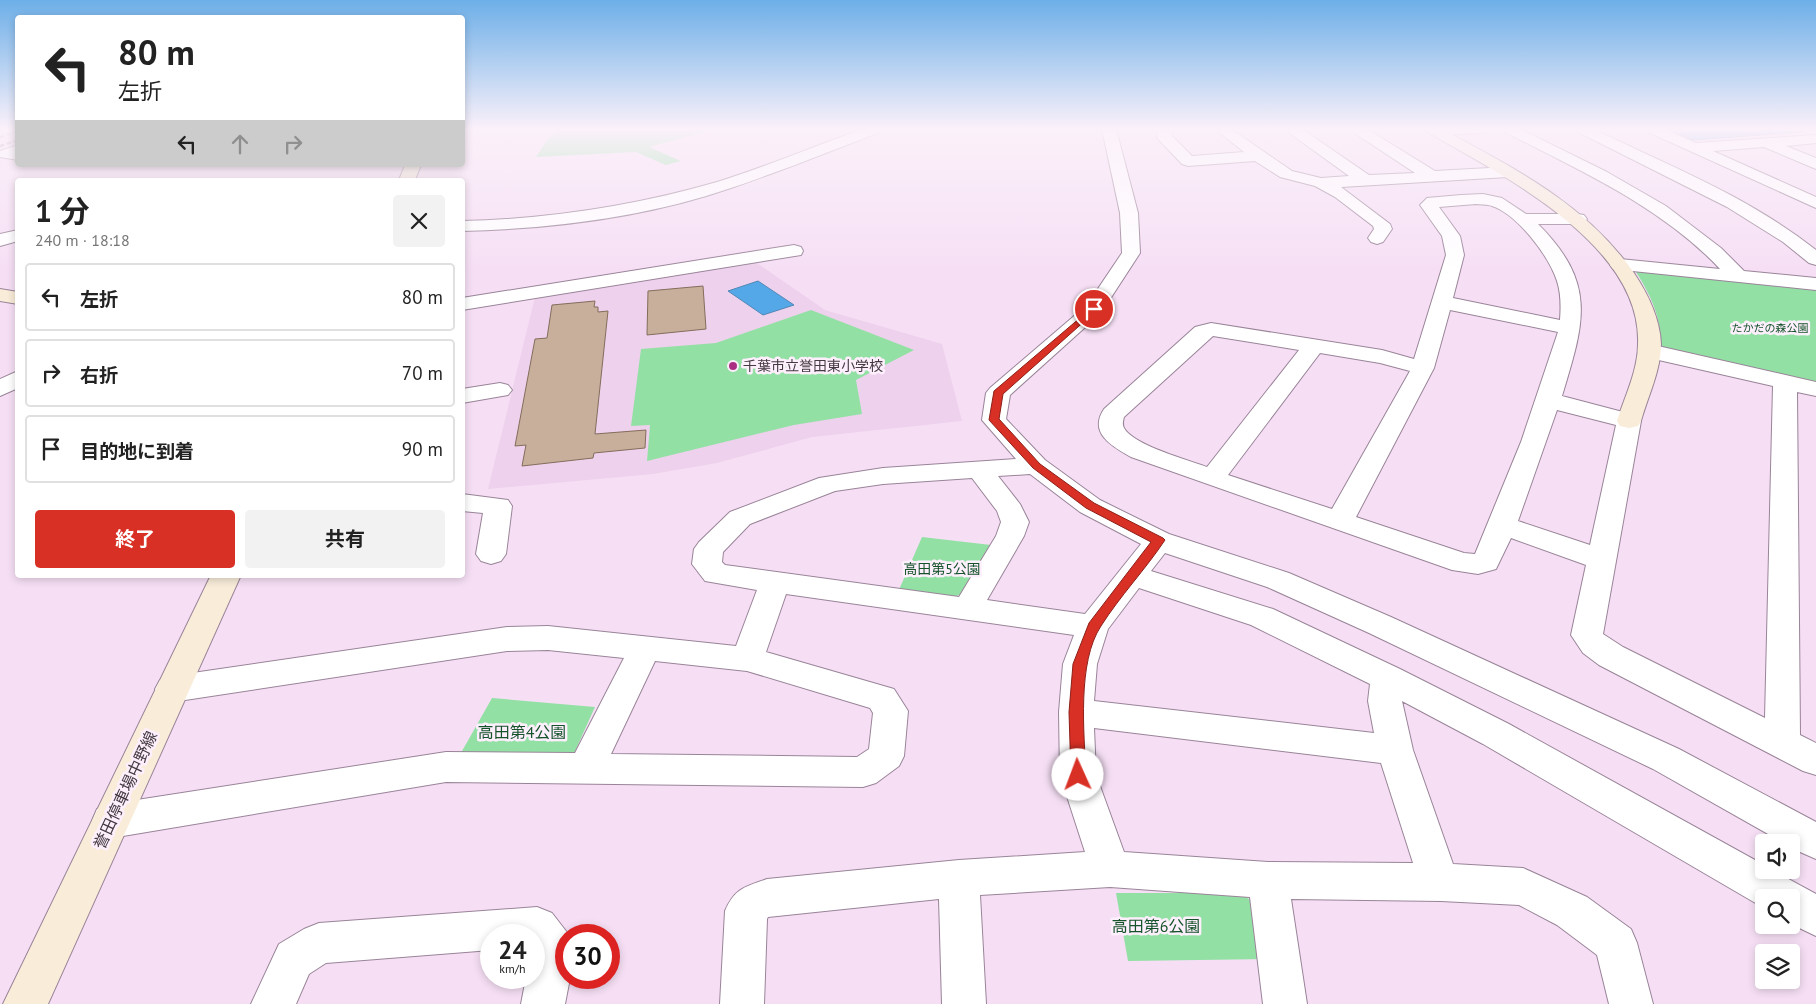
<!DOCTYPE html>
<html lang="ja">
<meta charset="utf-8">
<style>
body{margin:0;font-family:"PT Sans","Noto Sans JP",sans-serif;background:#f2f2f2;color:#222;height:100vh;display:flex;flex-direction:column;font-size:19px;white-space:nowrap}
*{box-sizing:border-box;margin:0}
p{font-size:16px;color:#767676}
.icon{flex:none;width:28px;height:28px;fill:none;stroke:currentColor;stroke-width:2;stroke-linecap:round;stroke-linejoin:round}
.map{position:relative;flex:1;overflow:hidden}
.drawer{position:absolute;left:15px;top:178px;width:450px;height:400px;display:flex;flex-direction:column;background:#fff;border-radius:5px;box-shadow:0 2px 8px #0003}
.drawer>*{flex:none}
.top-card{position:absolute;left:15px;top:15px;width:450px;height:152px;border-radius:5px;box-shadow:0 2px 8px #0003;background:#fff;color:#222;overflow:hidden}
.controls{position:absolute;left:1755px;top:834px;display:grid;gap:10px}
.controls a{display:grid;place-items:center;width:45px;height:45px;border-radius:5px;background:#fff;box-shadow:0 2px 8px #0003;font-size:25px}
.speed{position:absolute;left:480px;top:924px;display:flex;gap:10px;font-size:25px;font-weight:700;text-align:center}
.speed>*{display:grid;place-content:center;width:65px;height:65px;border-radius:50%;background:#fff;box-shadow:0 2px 8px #0003;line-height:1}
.speed small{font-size:12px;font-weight:400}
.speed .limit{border:8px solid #d22;background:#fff;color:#111}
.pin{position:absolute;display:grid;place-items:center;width:42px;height:42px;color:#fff;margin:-21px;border:2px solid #fff;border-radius:50%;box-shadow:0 1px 5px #0007}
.me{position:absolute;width:55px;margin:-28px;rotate:358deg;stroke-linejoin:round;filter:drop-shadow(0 0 4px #0008)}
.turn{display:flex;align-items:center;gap:18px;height:105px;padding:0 20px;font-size:22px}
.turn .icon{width:65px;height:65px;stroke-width:2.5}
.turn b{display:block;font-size:35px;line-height:42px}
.lanes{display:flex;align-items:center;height:48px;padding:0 20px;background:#0003;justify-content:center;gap:25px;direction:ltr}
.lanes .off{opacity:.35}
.round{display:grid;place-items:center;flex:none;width:52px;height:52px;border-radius:5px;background:#f2f2f2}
.overview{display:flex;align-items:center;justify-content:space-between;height:85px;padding:0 20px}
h1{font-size:30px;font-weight:700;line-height:38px}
.button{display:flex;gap:10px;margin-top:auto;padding:10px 20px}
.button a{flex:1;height:58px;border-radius:5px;background:#d93025;color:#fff;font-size:20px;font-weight:700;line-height:58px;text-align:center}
.button a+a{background:#f2f2f2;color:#222}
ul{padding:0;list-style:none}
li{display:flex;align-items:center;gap:15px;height:68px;margin:0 10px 8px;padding:0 10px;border:2px solid #e0e0e0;border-radius:5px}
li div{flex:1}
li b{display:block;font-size:19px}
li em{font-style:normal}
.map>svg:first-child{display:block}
.built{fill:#eed1ec}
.green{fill:#93e0a5}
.water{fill:#55a8e8;stroke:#5087b6}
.building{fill:#c7af9c;stroke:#846d5c}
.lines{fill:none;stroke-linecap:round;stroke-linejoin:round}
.street-casing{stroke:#998498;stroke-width:2}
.secondary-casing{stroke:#998498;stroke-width:2}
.street{fill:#fff;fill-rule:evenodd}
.secondary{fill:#f9ecd9;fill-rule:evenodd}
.rail{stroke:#8f808e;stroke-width:2.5;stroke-dasharray:4.5 2.5;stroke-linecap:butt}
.route{fill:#d93025;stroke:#8d1f18}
.poi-dot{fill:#aa2f83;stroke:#feeffd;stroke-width:2}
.labels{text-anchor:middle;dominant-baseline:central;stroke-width:5;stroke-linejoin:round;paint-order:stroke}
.far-park-label{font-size:11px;fill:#15532a;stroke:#feeffd}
.poi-label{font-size:14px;fill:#433a42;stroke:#feeffd;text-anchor:start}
.park-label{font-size:14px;fill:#15532a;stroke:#feeffd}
.near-park-label{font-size:16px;fill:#15532a;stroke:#feeffd}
.near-street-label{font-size:16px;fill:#433a42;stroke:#feeffd}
</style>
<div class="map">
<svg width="1816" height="1004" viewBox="0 0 1816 1004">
<rect width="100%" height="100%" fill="#f6dff5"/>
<polygon class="built" points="754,261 825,310 942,344 962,421 812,437 717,463 653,474 488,489 535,297"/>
<g class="green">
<polygon points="560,129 716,129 649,147 681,161 666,165 636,152 536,157 549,137"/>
<path d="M1644 270 1816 288V385L1670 351 1661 345C1660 315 1652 298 1636 272Z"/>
<polygon points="811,310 914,350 856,380 862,414 794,425 647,461 650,425 631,426 641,349 716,343"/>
<polygon points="922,537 991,545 962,594 947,599 898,592"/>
<polygon points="492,698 595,707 572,758 457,760"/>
<polygon points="1116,893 1241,893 1254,903 1270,959 1128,961"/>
</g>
<g class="water">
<polygon points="1666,129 1795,129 1802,132 1693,140"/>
<polygon points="758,281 794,305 763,315 728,291"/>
</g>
<g class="building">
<polygon points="703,286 706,329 647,335 648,291"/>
<polygon points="595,301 594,307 598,307 598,312 608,311 595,434 646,430 645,448 594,453 593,458 522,466 526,445 515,446 535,339 547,338 552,305"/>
</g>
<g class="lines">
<g class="street-casing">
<g id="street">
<path d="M863 129H882L880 132C831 151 781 171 731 188 647 217 551 229 462 231V221C548 219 634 206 717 182 766 167 814 146 863 129Z"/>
<path d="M1102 129H1116L1138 213 1140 253 1101 313 1010 395 1006 419 1045 460 1100 500 1169 534 1289 573 1391 617 1679 749 1816 822V859L1791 848V842H1782L1653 769 1369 633 1267 587 1165 553 1151 571 1273 609 1400 669 1509 724 1764 865V870H1772L1816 894V936L1791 924V898H1764V908L1483 744 1402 701 1413 750 1453 864 1523 868 1587 897 1631 929 1637 943 1653 1004H1609L1597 955 1557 925 1519 905 1441 901 1291 899 1307 1004H1263L1250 897 1110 887 980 895 986 1004H942L939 899 768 917 767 919 764 1004H720L725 911C735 888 745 887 767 879L959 860 1085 852 1060 775 1059 712 1063 664 1074 635 786 594 766 652 894 689 908 711 904 756 899 766 876 783 863 787 446 782 111 838 97 833 92 821 97 809 111 804 446 752 575 753 624 658 548 650 507 651 172 702 160 698 155 689 160 680 172 676 507 627 548 626 736 646 757 590 705 581 692 564 694 549 699 542 730 512 819 478 883 468 1016 459 982 420 986 393 990 388 1087 305 1122 253 1120 213ZM1030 474 1080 512 1141 544 1085 614 987 600 1024 536 1029 522 1020 504 998 476ZM972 478 997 511 1001 522 996 536 959 597 725 565 722 562 723 552 750 524 835 491 883 484ZM1139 588 1251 625 1370 684 1368 701 1374 733 1094 701 1097 664 1108 629ZM655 661 747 671 870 708 873 713 869 749 857 757 611 754ZM1094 728 1381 763 1413 863 1268 862 1124 852 1096 775Z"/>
<polygon points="1158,129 1172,129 1172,136 1192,156 1244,152 1215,129 1231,129 1292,171 1321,178 1349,176 1288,132 1286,129 1302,129 1369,175 1415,173 1353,132 1351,129 1367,129 1435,171 1508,167 1514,169 1516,172 1514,175 1508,177 1341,187 1390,224 1392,229 1383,242 1377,244 1371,242 1368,238 1374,229 1373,226 1335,197 1315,186 1280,177 1255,161 1188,166 1182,164 1159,140 1157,137"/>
<polygon points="1431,129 1488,129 1486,132 1481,133 1437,135 1432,134 1430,131"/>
<path d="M1503 129H1520L1607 172 1666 206 1721 248 1744 271 1816 278V290L1613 269 1610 265 1613 261 1620 259 1720 269C1661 206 1580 171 1505 132Z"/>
<path d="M1576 129H1593C1670 166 1749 197 1816 250V265L1809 263 1783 242 1727 207 1578 132Z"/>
<polygon points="1646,129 1664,129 1696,143 1816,135 1816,143 1786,146 1816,158 1816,169 1764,147 1713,151 1816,197 1816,208 1648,132"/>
<polygon points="18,145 18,160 0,157 0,151"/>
<path d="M1461 195 1483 194 1502 198 1526 214H1578L1584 215 1587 219 1584 223 1578 224H1538C1598 284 1584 323 1562 396L1638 416 1641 421 1603 634 1623 647 1765 718 1773 386 1641 356 1638 351 1641 346 1649 344 1816 382V396L1797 392 1800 735 1816 743V775L1803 771 1599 665 1583 653 1571 635 1586 565 1511 538 1496 569 1478 574 1452 570 1131 457C1112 446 1088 433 1104 409L1195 327 1211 323 1382 350 1414 359 1446 255 1442 236 1420 205 1427 198ZM1476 204C1481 205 1487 204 1492 206 1517 214 1549 256 1557 281 1561 293 1561 307 1560 320L1453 298 1464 255 1460 236 1439 207ZM1450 310 1558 332 1521 442 1475 554 1464 553 1356 517 1434 368ZM1213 336 1299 350 1207 467C1188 460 1133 445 1124 428 1122 424 1123 421 1124 417ZM1320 353 1380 363 1410 371 1332 509 1228 475ZM1557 410 1616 425 1590 545 1518 521Z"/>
<polygon points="18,230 18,241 0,246 0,234"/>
<polygon points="794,245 801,247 803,251 801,255 462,310 462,298"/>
<polygon points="18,371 18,388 0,396 0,379"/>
<polygon points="500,383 508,385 512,390 508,395 462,403 462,389"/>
<polygon points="462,494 508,500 512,506 506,554 501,561 491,564 481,561 476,554 483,513 462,511"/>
<polygon points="537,907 552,913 569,935 566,935 566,978 570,978 565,1004 521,1004 526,978 534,978 534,935 491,935 491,950 326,963 309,974 296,1004 251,1004 279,944 304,929 319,923"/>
</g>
</g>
<g class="secondary-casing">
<g id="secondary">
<path d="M1425 129H1442C1515 169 1585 203 1634 273 1648 294 1660 318 1661 344 1661 370 1648 396 1641 421L1638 426 1629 428 1620 426 1617 421C1625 396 1638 370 1638 344 1642 244 1500 174 1427 132Z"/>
<polygon points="405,165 421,165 415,180 399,180"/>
<polygon points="0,289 18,292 18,304 0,301"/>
<polygon points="211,575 241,575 48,1004 3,1004"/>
</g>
</g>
<use href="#street" class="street"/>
<use href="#secondary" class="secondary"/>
<g class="rail">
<polyline points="0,137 18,131"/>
<polyline points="0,146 18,140"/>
</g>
</g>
<linearGradient id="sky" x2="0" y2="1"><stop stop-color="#6dafe8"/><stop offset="0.48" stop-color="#fbf1fa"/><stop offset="1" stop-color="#fbf1fa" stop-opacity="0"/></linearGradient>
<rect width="1816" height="269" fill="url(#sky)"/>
<path class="route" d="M1094 306 1097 307V310L1003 394 999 419 1040 464 1094 503 1163 538 1165 540C1145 570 1120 596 1101 626 1077 662 1084 733 1086 775L1084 780 1078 782 1073 780 1071 775 1069 712 1073 664 1089 623 1151 542 1086 508 1033 468 989 420 994 391Z"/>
<circle class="poi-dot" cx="733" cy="366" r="5"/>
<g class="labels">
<g class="far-park-label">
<text x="1770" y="328">たかだの森公園</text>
</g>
<g class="poi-label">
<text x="743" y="366">千葉市立誉田東小学校</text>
</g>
<g class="park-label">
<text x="942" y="569">高田第5公園</text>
</g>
<g class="near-park-label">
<text x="522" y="732">高田第4公園</text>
<text x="1156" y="926">高田第6公園</text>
</g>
<g class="near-street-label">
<text transform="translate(125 790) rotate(-65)">誉田停車場中野線</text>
</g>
</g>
</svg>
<div class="controls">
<a><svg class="icon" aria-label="sound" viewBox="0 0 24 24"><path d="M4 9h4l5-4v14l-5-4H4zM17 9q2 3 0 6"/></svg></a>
<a><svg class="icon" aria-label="search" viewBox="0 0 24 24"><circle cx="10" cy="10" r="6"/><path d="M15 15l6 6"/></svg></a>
<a><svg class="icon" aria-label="layers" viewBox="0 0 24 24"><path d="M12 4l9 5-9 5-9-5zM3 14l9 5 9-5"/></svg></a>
</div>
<div class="speed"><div>24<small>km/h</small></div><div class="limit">30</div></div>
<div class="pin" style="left:1094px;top:309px;background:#d93025"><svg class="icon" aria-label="arrive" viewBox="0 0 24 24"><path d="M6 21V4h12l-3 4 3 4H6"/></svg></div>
<svg class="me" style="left:1078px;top:775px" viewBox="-20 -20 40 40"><circle r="19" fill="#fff"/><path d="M0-13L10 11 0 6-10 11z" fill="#d93025"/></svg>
<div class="top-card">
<div class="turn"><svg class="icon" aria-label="left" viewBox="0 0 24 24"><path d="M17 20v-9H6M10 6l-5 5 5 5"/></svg><div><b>80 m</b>左折</div></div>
<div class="lanes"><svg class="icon" aria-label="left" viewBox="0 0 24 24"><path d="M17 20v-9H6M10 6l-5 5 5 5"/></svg><svg class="icon off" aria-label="ahead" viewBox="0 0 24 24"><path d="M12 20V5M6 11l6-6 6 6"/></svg><svg class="icon off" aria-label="right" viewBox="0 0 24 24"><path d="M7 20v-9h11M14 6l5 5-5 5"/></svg></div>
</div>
<section class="drawer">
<div class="overview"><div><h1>1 分</h1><p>240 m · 18:18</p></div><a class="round"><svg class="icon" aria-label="close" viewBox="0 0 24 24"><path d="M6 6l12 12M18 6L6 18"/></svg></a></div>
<ul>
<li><svg class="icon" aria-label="left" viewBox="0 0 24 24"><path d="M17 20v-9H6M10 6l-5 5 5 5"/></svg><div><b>左折</b></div><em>80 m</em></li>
<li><svg class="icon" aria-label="right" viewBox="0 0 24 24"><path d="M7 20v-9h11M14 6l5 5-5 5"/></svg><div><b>右折</b></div><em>70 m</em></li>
<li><svg class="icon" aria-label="arrive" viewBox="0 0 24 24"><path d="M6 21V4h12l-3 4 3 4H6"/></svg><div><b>目的地に到着</b></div><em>90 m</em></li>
</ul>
<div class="button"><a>終了</a><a>共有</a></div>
</section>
</div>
